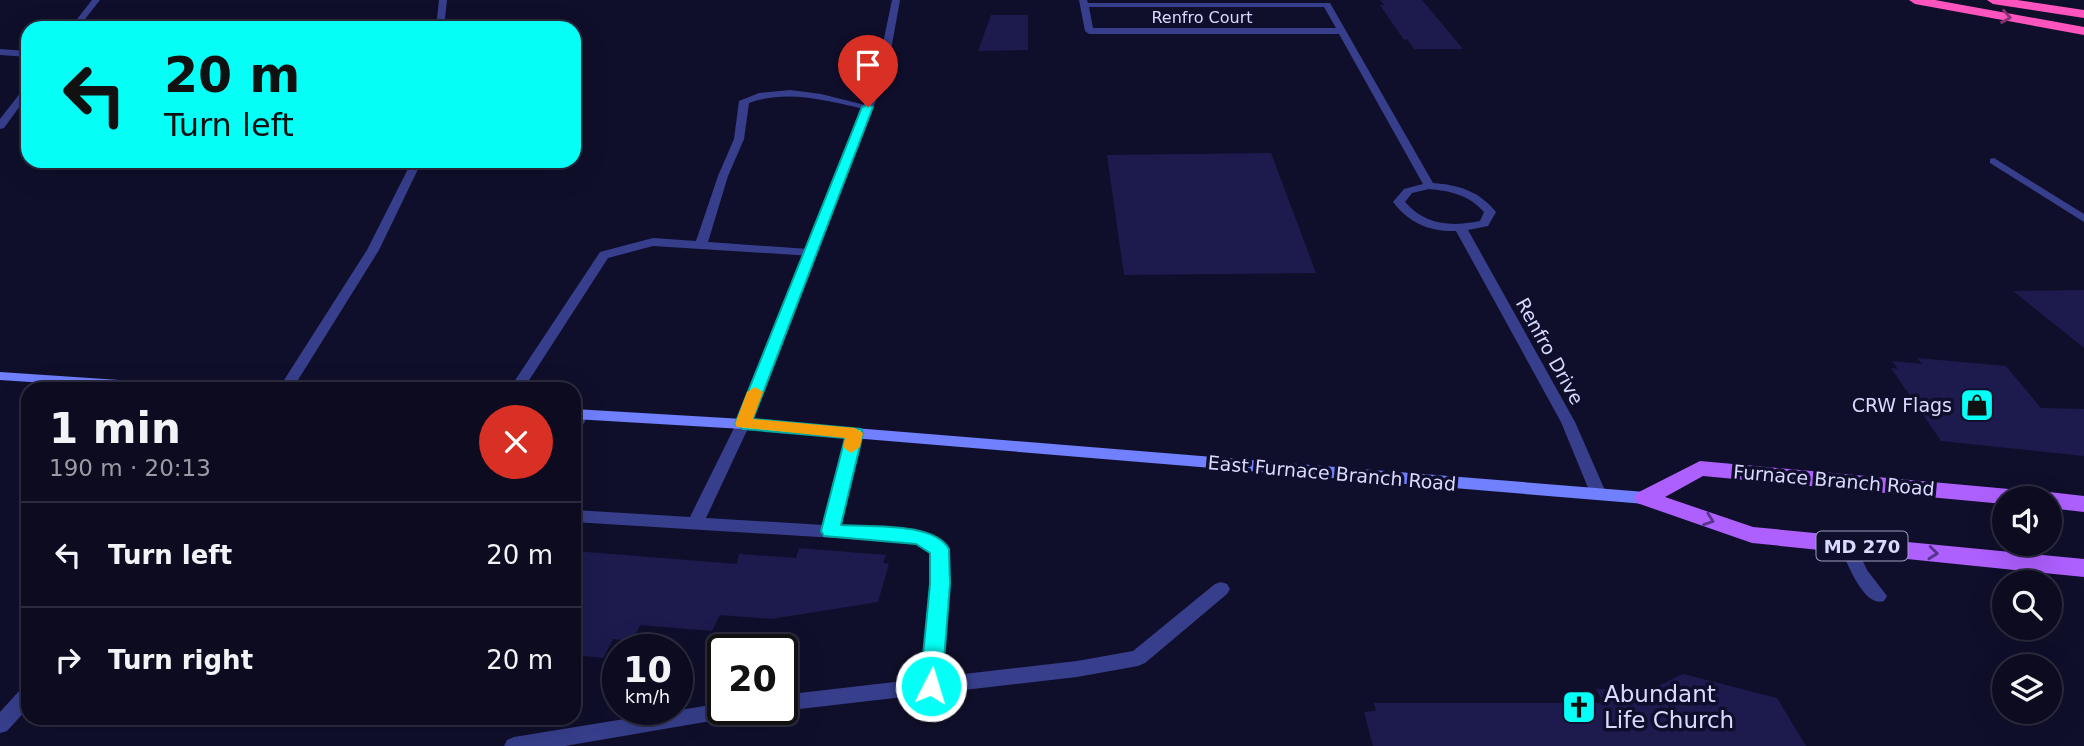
<!DOCTYPE html>
<meta charset="utf-8">
<style>
body{margin:0;font-family:"DejaVu Sans",sans-serif;background:#151429;color:#f1f3f6;height:100vh;display:flex;flex-direction:column;font-size:26px;white-space:nowrap}
*{box-sizing:border-box;margin:0}
p{font-size:23px;color:#9a9ba5}
.icon{flex:none;width:38px;height:38px;fill:none;stroke:currentColor;stroke-width:2;stroke-linecap:round;stroke-linejoin:round}
.map{position:relative;flex:1;overflow:hidden}
.drawer{position:absolute;left:21px;top:382px;width:560px;height:343px;display:flex;flex-direction:column;background:#0c0b20;border-radius:21px;box-shadow:0 7px 28px #0002,0 0 0 2px #2c2b3e}
.drawer>*{flex:none}
.top-card{position:absolute;left:21px;top:21px;width:560px;height:147px;border-radius:21px;box-shadow:0 7px 28px #0002,0 0 0 2px #2c2b3e;background:#05fff6;color:#111;overflow:hidden}
.controls{position:absolute;left:1992px;top:486px;display:grid;gap:14px}
.controls a{display:grid;place-items:center;width:70px;height:70px;border-radius:50%;background:#0c0b20;box-shadow:0 7px 28px #0002,0 0 0 2px #2c2b3e;font-size:35px}
.speed{position:absolute;left:602px;top:634px;display:flex;gap:14px;font-size:35px;font-weight:700;text-align:center}
.speed>*{display:grid;place-content:center;width:91px;height:91px;border-radius:50%;background:#0c0b20;box-shadow:0 7px 28px #0002,0 0 0 2px #2c2b3e;line-height:1}
.speed small{font-size:18px;font-weight:400}
.speed .limit{border:4px solid #111;border-radius:10px;background:#fff;color:#111}
.pin{position:absolute;display:grid;place-items:center;width:60px;height:60px;color:#fff;margin:-72px -30px;border-radius:50% 50% 50% 0;rotate:-45deg;box-shadow:0 0 7px #0007}
.pin .icon{rotate:45deg}
.me{position:absolute;width:77px;margin:-38px;rotate:5deg;stroke-linejoin:round;filter:drop-shadow(0 0 5px #0008)}
.turn{display:flex;align-items:center;gap:24px;height:147px;padding:0 28px;font-size:32px}
.turn .icon{width:91px;height:91px;stroke-width:2.5}
.turn b{display:block;font-size:49px;line-height:60px}
.round{display:grid;place-items:center;flex:none;width:74px;height:74px;border-radius:37px;background:#151429}
.overview{display:flex;align-items:center;justify-content:space-between;height:119px;padding:0 28px}
h1{font-size:42px;font-weight:800;line-height:52px}
ul{padding:0;list-style:none}
li{display:flex;align-items:center;gap:21px;height:105px;padding:0 28px;border-top:2px solid #2c2b3e}
li div{flex:1}
li b{display:block;font-size:26px}
li em{font-style:normal}
.map>svg:first-child{display:block}
.building{fill:#1d1a4e}
.lines{fill:none;stroke-linecap:round;stroke-linejoin:round}
.service{fill:#373f8d;fill-rule:evenodd}
.minor{fill:#373f8d;fill-rule:evenodd}
.secondary{fill:#7080ff;fill-rule:evenodd}
.primary{fill:#ae60ff;fill-rule:evenodd}
.motorway{fill:#ff54bd;fill-rule:evenodd}
.oneway{stroke:#883274}
.oneway2{stroke:#57338a}
.route{fill:#05fff6;stroke:#03a6a0;stroke-width:2}
.slow{fill:#f59e0b}
.labels{text-anchor:middle;dominant-baseline:central;stroke-width:7;stroke-linejoin:round;paint-order:stroke}
.far-street-label{font-size:16px;fill:#d9daff;stroke:#100f2b}
.shield{fill:#100f2b;stroke:#9d9dbf;stroke-width:2}
.shield-label{font-size:18px;font-weight:bold;fill:#d9daff}
.street-label{font-size:19px;fill:#d9daff;stroke:#100f2b}
.poi-label{font-size:19px;fill:#d9daff;stroke:#100f2b;text-anchor:end}
.near-poi-label{font-size:23px;fill:#d9daff;stroke:#100f2b;text-anchor:start}
</style>
<div class="map">
<svg width="2084" height="746" viewBox="0 0 2084 746">
<rect width="100%" height="100%" fill="#100f2b"/>
<g class="building">
<polygon points="1380,0 1422,0 1463,49 1414,49 1407,39 1404,40 1380,5 1384,5"/>
<polygon points="991,15 1028,15 1028,50 978,51"/>
<polygon points="1271,153 1316,273 1124,275 1107,155"/>
<polygon points="2084,290 2084,348 2013,291"/>
<polygon points="1917,358 2006,366 2041,408 2084,409 2084,456 1941,441 1891,368 1898,369 1892,361 1922,364"/>
<polygon points="799,548 886,555 883,563 889,564 878,602 771,619 720,615 712,631 640,625 633,641 613,639 603,658 574,655 574,551 737,564 739,554 796,558"/>
<polygon points="1683,674 1777,698 1806,746 1373,746 1364,712 1376,711 1374,703 1604,703 1596,689 1652,689"/>
</g>
<g class="lines">
<g class="service">
<polygon points="0,49 28,51 28,57 0,55"/>
<path d="M790 90 821 94 873 107 868 110C828 101 788 89 749 103L744 139 728 176 708 242 809 249 813 250 815 253 813 256 653 246 608 258 524 388H510L600 252 653 238 696 241 718 176 734 139 739 101 759 93Z"/>
<polygon points="1994,158 2084,214 2084,222 1990,163 1990,159"/>
<polygon points="582,409 589,414 579,432 574,434 574,415 577,411"/>
<path d="M743 419 750 424 706 518 824 525 848 433 855 428 862 433 841 526C869 528 932 523 948 549L949 584 940 686 938 692 931 694 924 692 922 686 931 584 932 552 917 543 574 522V510L690 517 736 424Z"/>
<path d="M1847 538 1853 540 1867 570 1887 596 1884 601C1863 608 1846 560 1839 544L1841 540Z"/>
</g>
<g class="minor">
<polygon points="92,0 100,0 78,28 70,28"/>
<polygon points="439,0 447,0 444,28 436,28"/>
<polygon points="892,0 900,0 887,72 750,424 748,427 738,427 736,424 877,72"/>
<path d="M1079 0H1087L1088 3H1330L1433 183C1459 185 1479 191 1496 212L1488 226 1468 230 1575 422 1607 495 1605 499H1593L1591 495 1561 422 1456 231C1430 232 1409 223 1393 202L1404 189 1423 184 1339 34H1089L1085 31ZM1089 7H1324L1336 28H1093ZM1429 189C1451 191 1469 195 1484 212L1480 221C1451 227 1425 225 1405 202L1412 193Z"/>
<polygon points="28,86 28,95 4,128 0,129 0,119 25,87"/>
<polygon points="412,161 422,161 379,250 293,388 279,388 367,250"/>
<polygon points="1221,582 1227,584 1230,589 1227,594 1145,663 1138,666 1077,677 782,711 775,709 782,709 782,695 1077,661 1133,651 1215,584"/>
<polygon points="28,687 28,708 7,731 0,733 0,712 21,689"/>
<polygon points="723,703 723,709 744,709 741,715 734,717 565,746 504,746 507,740 514,737"/>
</g>
<g class="secondary">
<polygon points="0,372 179,384 186,388 121,388 0,380"/>
<polygon points="574,409 743,419 1645,492 1651,494 1653,498 1651,502 1645,504 743,429 574,419"/>
</g>
<polygon class="primary" points="1700,461 2031,491 2040,496 2049,492 2084,496 2084,512 2049,508 2049,499 2004,499 2004,504 1703,476 1665,497 1753,527 2084,559 2084,577 1752,543 1637,503 1634,498 1637,493"/>
<g class="motorway">
<polygon points="1909,0 1935,0 2084,27 2084,35 1915,4"/>
<polygon points="1987,0 2017,0 2084,10 2084,18 1993,4"/>
</g>
</g>
<defs><path id="oneway-chevron" d="M-2-3.5L2.5 0L-2 3.5" fill="none" stroke-width="1.6" stroke-linecap="round" stroke-linejoin="round" transform="scale(1.75)"/></defs>
<use class="oneway" href="#oneway-chevron" transform="translate(2006 17) rotate(10)"/>
<g class="oneway2">
<use href="#oneway-chevron" transform="translate(1709 520) rotate(19)"/>
<use href="#oneway-chevron" transform="translate(1933 553) rotate(6)"/>
</g>
<path class="route" d="M868 104 873 107 753 419 861 429 863 433 841 525C869 527 934 522 949 549L950 584 942 686 939 692 931 695 923 692 920 686 930 584V553L916 544 824 536 821 531 845 438 743 429 735 424 862 107Z"/>
<polygon class="slow" points="755,387 763,392 753,419 855,428 863,433 860,447 851,453 843,447 845,438 737,427 735,424 747,392"/>
<defs>
<g id="shop-square" transform="scale(1.75)"><rect x="-9" y="-9" width="18" height="18" rx="4" fill="#05fff6" stroke="#100f2b"/><path d="M-5-2.5h2.3a2.7 3.5 0 0 1 5.4 0H5L5.5 6h-11ZM-1.5-2.5h3a1.5 2.3 0 0 0-3 0Z" fill="#111"/></g>
<g id="church-square" transform="scale(1.75)"><rect x="-9" y="-9" width="18" height="18" rx="4" fill="#05fff6" stroke="#100f2b"/><path d="M-1.2-6h2.4v3.5h3.3v2.4h-3.3V6h-2.4V-.1h-3.3v-2.4h3.3Z" fill="#111"/></g>
</defs>
<g fill-rule="evenodd">
<use href="#shop-square" x="1977" y="405"/>
<use href="#church-square" x="1579" y="707"/>
</g>
<g class="labels">
<g class="far-street-label">
<text x="1202" y="17">Renfro Court</text>
</g>
<rect class="shield" x="1816.5" y="531.5" width="91" height="29" rx="5"/>
<g class="shield-label">
<text x="1862" y="546">MD 270</text>
</g>
<g class="street-label">
<text transform="translate(1550 351) rotate(61)">Renfro Drive</text>
<text transform="translate(1332 473) rotate(5)">East Furnace Branch Road</text>
<text transform="translate(1834 480) rotate(5)">Furnace Branch Road</text>
</g>
<g class="poi-label">
<text x="1952" y="405">CRW Flags</text>
</g>
<g class="near-poi-label">
<text x="1604" y="694">Abundant<tspan x="1604" dy="26">Life Church</tspan></text>
</g>
</g>
</svg>
<div class="controls">
<a><svg class="icon" aria-label="sound" viewBox="0 0 24 24"><path d="M4 9h4l5-4v14l-5-4H4zM17 9q2 3 0 6"/></svg></a>
<a><svg class="icon" aria-label="search" viewBox="0 0 24 24"><circle cx="10" cy="10" r="6"/><path d="M15 15l6 6"/></svg></a>
<a><svg class="icon" aria-label="layers" viewBox="0 0 24 24"><path d="M12 4l9 5-9 5-9-5zM3 14l9 5 9-5"/></svg></a>
</div>
<div class="speed"><div>10<small>km/h</small></div><div class="limit">20</div></div>
<div class="pin" style="left:868px;top:107px;background:#d93025"><svg class="icon" aria-label="arrive" viewBox="0 0 24 24"><path d="M6 21V4h12l-3 4 3 4H6"/></svg></div>
<svg class="me" style="left:931px;top:686px" viewBox="-20 -20 40 40"><circle r="17" fill="#05fff6" stroke="#fff" stroke-width="3"/><path d="M0-11L8 9 0 5-8 9z" fill="#fff"/></svg>
<div class="top-card">
<div class="turn"><svg class="icon" aria-label="left" viewBox="0 0 24 24"><path d="M17 20v-9H6M10 6l-5 5 5 5"/></svg><div><b>20 m</b>Turn left</div></div>
</div>
<section class="drawer">
<div class="overview"><div><h1>1 min</h1><p>190 m · 20:13</p></div><a class="round" style="background:#d93025;color:#fff"><svg class="icon" aria-label="close" viewBox="0 0 24 24"><path d="M6 6l12 12M18 6L6 18"/></svg></a></div>
<ul>
<li><svg class="icon" aria-label="left" viewBox="0 0 24 24"><path d="M17 20v-9H6M10 6l-5 5 5 5"/></svg><div><b>Turn left</b></div><em>20 m</em></li>
<li><svg class="icon" aria-label="right" viewBox="0 0 24 24"><path d="M7 20v-9h11M14 6l5 5-5 5"/></svg><div><b>Turn right</b></div><em>20 m</em></li>
</ul>
</section>
</div>
